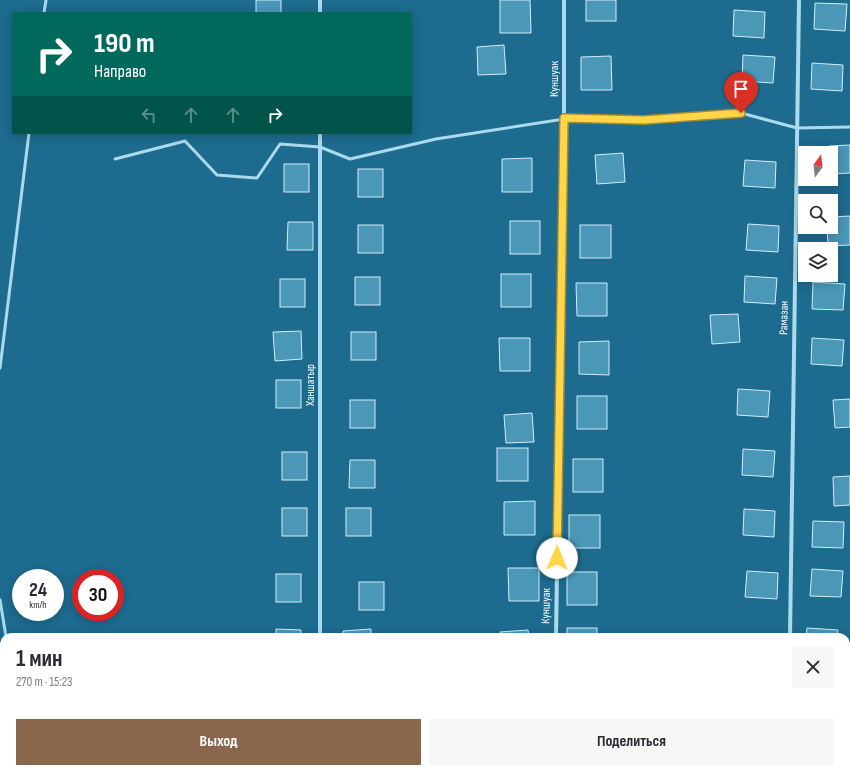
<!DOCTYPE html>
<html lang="ru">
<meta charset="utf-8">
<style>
body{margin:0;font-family:"Sofia Sans Condensed",sans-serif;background:#f7f7f7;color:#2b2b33;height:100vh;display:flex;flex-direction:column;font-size:15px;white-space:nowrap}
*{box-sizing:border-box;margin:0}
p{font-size:13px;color:#7c7c81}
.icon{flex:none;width:22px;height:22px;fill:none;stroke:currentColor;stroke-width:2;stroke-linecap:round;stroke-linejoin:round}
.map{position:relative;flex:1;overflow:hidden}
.sheet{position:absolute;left:0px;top:633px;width:850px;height:140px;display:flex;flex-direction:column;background:#fff;border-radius:12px 12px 0 0;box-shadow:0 2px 10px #0003}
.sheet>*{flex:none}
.banner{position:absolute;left:12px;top:12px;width:400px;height:122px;border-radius:0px;box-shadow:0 2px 10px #0003;background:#00695c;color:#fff;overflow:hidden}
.needle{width:26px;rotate:15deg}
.buttons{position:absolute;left:798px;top:146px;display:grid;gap:8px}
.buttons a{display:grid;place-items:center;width:40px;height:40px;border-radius:0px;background:#fff;box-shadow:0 2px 10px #0003;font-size:20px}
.speed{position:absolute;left:12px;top:569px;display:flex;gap:8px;font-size:20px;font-weight:700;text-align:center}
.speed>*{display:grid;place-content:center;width:52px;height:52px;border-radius:50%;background:#fff;box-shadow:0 2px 10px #0003;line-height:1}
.speed small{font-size:10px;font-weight:400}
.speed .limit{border:6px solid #d22;background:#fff;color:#111}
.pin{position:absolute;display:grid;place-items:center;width:34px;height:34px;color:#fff;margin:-41px -17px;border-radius:50% 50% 50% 0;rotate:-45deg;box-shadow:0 0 4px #0007}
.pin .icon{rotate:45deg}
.me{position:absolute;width:44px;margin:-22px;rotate:1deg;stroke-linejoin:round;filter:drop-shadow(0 0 3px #0008)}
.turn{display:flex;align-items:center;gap:14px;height:84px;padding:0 16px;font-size:18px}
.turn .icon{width:52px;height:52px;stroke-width:2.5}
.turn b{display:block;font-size:28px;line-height:34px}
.lanes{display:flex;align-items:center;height:38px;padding:0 16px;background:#0003;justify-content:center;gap:20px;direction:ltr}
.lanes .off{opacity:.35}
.round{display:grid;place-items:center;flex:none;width:42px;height:42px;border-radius:0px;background:#f7f7f7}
.summary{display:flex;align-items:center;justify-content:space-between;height:68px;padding:0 16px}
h1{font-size:24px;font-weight:700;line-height:30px}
.button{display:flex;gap:8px;margin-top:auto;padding:8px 16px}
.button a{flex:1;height:46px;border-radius:0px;background:#89664c;color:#fff;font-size:16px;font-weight:700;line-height:46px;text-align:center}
.button a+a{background:#f7f7f7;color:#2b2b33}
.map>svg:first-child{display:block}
.building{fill:#4a97b8;stroke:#d1eef9}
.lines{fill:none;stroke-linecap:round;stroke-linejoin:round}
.service{stroke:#abdaed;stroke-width:3}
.minor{stroke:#abdaed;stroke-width:4}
.route-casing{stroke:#a68a30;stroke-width:10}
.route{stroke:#ffd54a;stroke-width:7}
.labels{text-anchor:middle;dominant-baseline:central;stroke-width:4;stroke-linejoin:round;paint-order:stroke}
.street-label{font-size:12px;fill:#fff;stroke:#1d6b8e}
</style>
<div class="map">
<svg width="850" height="773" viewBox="0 0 850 773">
<rect width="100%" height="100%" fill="#1d6b8e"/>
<g class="building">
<rect x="256" y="0" width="25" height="13"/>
<polygon points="500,0 530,0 531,33 500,33"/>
<rect x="586" y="0" width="30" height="21"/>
<polygon points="815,3 847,4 845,31 814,29"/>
<polygon points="734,10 765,12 764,38 733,36"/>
<polygon points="504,45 506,74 478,75 477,47"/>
<polygon points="743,55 775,57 773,83 742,81"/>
<polygon points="611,56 612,90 581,90 581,57"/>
<polygon points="812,63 843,65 842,91 811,89"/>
<polygon points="850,145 850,173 831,174 831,153 830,153 829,146"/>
<polygon points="623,153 625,182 597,184 595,155"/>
<polygon points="532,158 532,192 502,192 502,159"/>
<polygon points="745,160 776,162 775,188 743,186"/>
<rect x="284" y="164" width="25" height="28"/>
<rect x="358" y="169" width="25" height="28"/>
<polygon points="850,216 850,245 828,246 827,227 831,227 831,217"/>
<rect x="510" y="221" width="30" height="33"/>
<polygon points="288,222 313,222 313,250 287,250"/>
<polygon points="748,224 779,226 778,252 746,250"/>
<rect x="358" y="225" width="25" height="28"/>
<rect x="580" y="225" width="31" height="33"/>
<rect x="501" y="274" width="30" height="33"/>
<polygon points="745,276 777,278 775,304 744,302"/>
<rect x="355" y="277" width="25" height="28"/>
<rect x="280" y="279" width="25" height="28"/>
<polygon points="813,282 845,284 843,310 812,309"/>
<polygon points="576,283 607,283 607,316 577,316"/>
<polygon points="738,314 740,342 712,344 710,315"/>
<polygon points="301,331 302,359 275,361 273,332"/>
<rect x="351" y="332" width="25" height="28"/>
<polygon points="499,338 530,338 530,371 500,371"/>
<polygon points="812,338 844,340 842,366 811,364"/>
<polygon points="609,341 609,375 579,374 579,342"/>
<rect x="276" y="380" width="25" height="28"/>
<polygon points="738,389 770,391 768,417 737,415"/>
<rect x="577" y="396" width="30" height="33"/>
<polygon points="850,399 850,427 835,428 833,400"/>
<rect x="350" y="400" width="25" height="28"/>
<polygon points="532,413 534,442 506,443 504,415"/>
<rect x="497" y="448" width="31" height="33"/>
<polygon points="743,449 775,451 773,477 742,475"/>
<rect x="282" y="452" width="25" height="28"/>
<rect x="573" y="459" width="30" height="33"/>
<polygon points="350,460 375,460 375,488 349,488"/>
<polygon points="850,476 850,505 834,506 833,477"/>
<polygon points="535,501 535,535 504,535 504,502"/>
<rect x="282" y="508" width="25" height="28"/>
<rect x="346" y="508" width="25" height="28"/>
<polygon points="744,509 775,511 774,537 743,535"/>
<rect x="569" y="515" width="31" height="33"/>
<polygon points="813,521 844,522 843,548 812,547"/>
<polygon points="508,568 539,568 539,601 509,601"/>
<polygon points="812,569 843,571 841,597 810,596"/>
<polygon points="747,571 778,573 777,599 745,597"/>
<rect x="567" y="572" width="30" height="33"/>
<rect x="276" y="574" width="25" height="28"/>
<rect x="359" y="582" width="25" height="28"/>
<rect x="567" y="628" width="30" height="9"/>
<polygon points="807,628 838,630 837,637 806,637"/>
<polygon points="276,629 301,630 301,637 276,637"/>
<polygon points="371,629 371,637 343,637 343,631"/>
<polygon points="528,630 529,637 501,637 500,632"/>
<rect x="273" y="769" width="25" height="3"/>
<rect x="350" y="769" width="25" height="4"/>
<polygon points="566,769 597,769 597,772 566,773"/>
<rect x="741" y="769" width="31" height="4"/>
<polygon points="801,769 832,769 832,773 801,772"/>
</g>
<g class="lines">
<g class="service">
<polyline points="44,13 46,0"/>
<polyline points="115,159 185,141 217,175 257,178 280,144 320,147 350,159 436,139 564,119 644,120 741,113 797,128 850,127"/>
<polyline points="0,368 29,133"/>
<polyline points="0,600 6,637"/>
<polyline points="0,769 4,719"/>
</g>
<g class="minor">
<polyline points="320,13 320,0"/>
<polyline points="320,637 320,133"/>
<polyline points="556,637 564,119 564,0"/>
<polyline points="790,637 799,0"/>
<polyline points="320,773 320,769"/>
<polyline points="554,773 554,769"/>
<polyline points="788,773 788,769"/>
</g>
</g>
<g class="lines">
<g class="route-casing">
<polyline id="route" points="557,558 564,118 644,120 741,113"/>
</g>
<use href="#route" class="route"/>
</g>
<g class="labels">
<g class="street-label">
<text transform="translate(554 79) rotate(-90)">Куншуак</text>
<text transform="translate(784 318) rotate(-89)">Рамазан</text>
<text transform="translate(310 385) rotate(-90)">Ханшатыр</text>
<text transform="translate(546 606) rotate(-89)">Куншуак</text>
</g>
</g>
</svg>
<div class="buttons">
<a><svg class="needle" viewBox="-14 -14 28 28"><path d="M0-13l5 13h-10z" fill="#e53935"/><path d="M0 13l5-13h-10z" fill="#7c7c81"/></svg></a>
<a><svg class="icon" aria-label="search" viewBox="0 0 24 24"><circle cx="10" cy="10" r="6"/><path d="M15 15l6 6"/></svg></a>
<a><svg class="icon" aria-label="layers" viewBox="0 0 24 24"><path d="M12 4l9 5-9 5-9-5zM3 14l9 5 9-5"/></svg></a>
</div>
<div class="speed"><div>24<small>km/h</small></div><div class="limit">30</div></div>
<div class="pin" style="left:741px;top:113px;background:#d93025"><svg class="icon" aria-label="arrive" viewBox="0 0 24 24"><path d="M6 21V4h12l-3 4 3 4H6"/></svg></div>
<svg class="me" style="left:557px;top:558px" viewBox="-20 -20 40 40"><circle r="19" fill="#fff"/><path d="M0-13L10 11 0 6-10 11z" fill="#ffd54a"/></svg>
<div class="banner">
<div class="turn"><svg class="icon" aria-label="right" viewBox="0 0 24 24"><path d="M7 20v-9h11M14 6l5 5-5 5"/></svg><div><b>190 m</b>Направо</div></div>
<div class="lanes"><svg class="icon off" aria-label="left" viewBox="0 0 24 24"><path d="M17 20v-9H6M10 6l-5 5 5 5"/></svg><svg class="icon off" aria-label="ahead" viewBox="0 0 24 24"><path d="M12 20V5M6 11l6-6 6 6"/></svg><svg class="icon off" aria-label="ahead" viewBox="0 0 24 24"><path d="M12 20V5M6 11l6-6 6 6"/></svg><svg class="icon" aria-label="right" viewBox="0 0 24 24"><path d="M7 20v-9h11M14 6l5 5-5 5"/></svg></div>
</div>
<section class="sheet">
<div class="summary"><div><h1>1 мин</h1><p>270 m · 15:23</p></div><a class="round"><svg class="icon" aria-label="close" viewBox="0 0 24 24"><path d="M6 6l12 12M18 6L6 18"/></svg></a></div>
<div class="button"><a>Выход</a><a>Поделиться</a></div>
</section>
</div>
